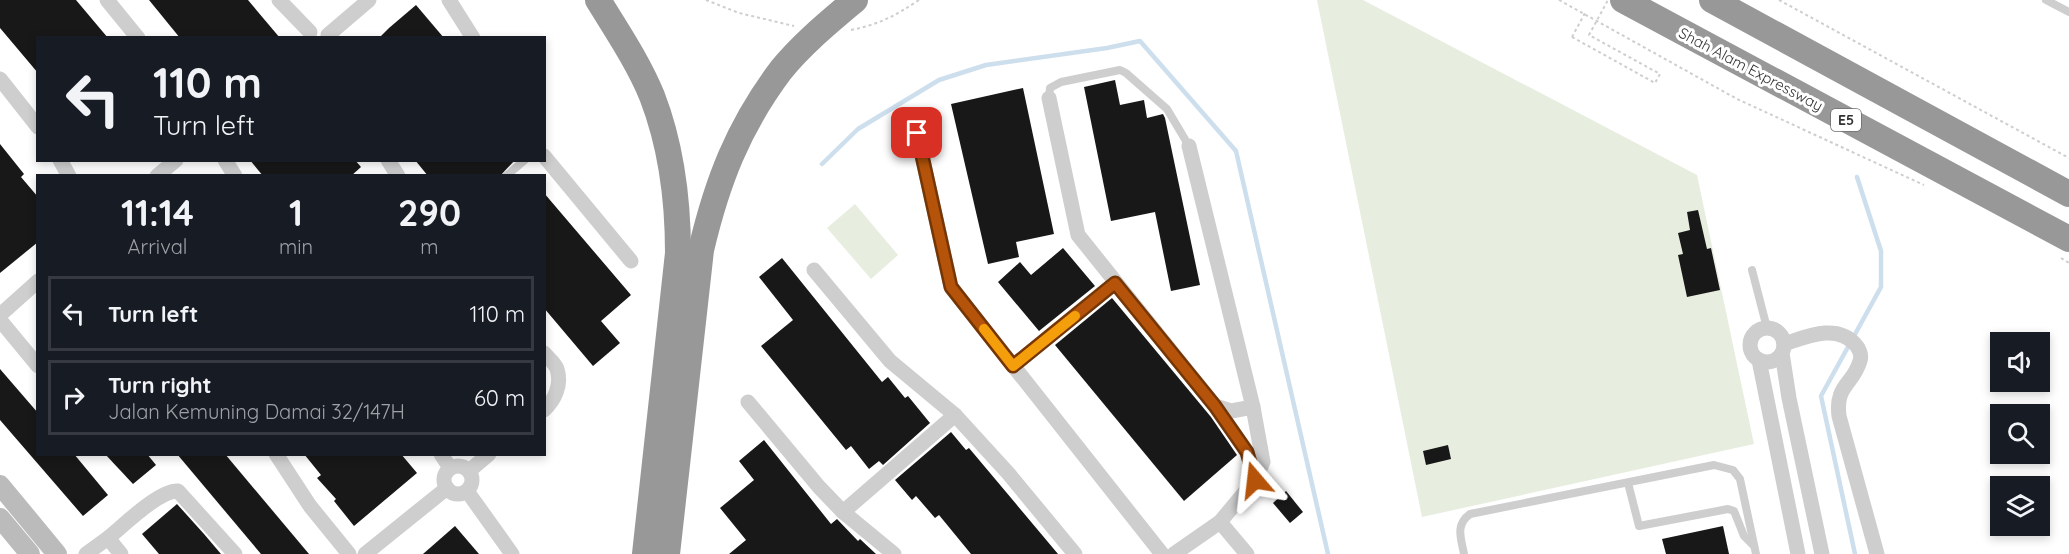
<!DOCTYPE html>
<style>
body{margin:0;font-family:Quicksand,sans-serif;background:#20242c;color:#f1f3f6;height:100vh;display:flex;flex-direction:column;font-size:22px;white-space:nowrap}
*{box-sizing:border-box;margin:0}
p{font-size:20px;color:#9ea1a6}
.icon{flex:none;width:33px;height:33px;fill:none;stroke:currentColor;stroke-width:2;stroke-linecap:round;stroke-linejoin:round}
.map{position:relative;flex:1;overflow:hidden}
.side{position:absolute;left:36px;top:174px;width:510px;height:282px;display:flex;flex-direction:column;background:#171b24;border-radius:0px;box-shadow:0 3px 9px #0003}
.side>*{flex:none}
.banner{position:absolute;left:36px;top:36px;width:510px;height:126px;border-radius:0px;box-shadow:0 3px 9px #0003;background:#171b24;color:#f1f3f6;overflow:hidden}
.controls{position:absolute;left:1990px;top:332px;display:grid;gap:12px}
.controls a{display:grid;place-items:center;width:60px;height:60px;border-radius:0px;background:#171b24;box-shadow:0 3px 9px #0003;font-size:30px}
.pin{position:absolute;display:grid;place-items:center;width:51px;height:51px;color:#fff;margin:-26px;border-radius:12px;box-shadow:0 3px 9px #0006}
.me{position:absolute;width:66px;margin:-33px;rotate:343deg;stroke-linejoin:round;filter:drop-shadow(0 0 4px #0008)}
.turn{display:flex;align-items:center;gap:21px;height:126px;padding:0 18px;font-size:27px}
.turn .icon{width:78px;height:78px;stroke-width:2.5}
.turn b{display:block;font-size:42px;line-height:51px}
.eta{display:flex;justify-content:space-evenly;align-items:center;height:102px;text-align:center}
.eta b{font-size:36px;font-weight:800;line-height:42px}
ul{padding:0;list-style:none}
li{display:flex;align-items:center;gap:18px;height:75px;margin:0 12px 9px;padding:0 6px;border:3px solid #363941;border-radius:0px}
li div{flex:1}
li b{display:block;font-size:22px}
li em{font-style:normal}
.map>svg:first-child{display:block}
.green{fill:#e7eee0}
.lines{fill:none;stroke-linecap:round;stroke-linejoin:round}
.stream{stroke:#cddeed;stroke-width:4.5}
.building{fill:#181818}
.path{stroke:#cecece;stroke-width:2;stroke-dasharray:3 3;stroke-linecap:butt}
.lane{stroke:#cecece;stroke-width:8}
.street{stroke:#cecece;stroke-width:15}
.secondary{stroke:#bbb;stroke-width:20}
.highway{stroke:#989898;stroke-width:26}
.path-bridge{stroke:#cecece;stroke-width:2;stroke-dasharray:3 3;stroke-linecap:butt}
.route-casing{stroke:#753606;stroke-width:15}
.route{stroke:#b45309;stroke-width:10}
.slow{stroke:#f59e0b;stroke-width:10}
.labels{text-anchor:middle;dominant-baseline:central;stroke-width:6;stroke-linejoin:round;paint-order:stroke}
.shield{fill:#fff;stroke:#6f6f6f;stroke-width:1.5}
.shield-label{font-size:14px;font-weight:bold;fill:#313131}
.street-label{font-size:15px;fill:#313131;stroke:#fff}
</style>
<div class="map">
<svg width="2069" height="554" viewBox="0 0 2069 554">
<rect width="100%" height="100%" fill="#fff"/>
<g class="green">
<polygon points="1317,0 1363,0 1697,175 1754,444 1422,517"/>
<polygon points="855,204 898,255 871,279 827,228"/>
</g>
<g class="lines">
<g class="stream">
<polyline points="822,164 858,129 939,80 986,65 1107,48 1140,41 1236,151 1328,554"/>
<polyline points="1855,554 1821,396 1881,287 1881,251 1857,177"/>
</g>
</g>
<g class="building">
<polygon points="0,0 76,0 108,38 38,38 38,73 0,28"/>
<polygon points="149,0 248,0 280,38 180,38"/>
<polygon points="416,5 444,38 379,38 389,28"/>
<polygon points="1115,80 1120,105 1144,100 1147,118 1163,114 1165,118 1200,285 1171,291 1155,212 1111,221 1084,87"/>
<polygon points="1023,88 1054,234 1016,242 1019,257 988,264 951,104"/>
<polygon points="0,144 24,174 21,177 38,197 38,242 0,273"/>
<polygon points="250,160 355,160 361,167 351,176 263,176"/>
<polygon points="415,160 515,160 500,176 428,176"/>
<polygon points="544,193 631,295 601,321 620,343 593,366 544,308"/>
<polygon points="1698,210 1707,249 1711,248 1720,290 1687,297 1678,255 1683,254 1678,233 1690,230 1687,212"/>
<polygon points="1063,248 1095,286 1039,331 998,282 1020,262 1031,275"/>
<polygon points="782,258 882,382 888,377 905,398 908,396 930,423 883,465 879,461 869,469 851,446 846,450 761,346 793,320 759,277"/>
<polygon points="1112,298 1211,417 1237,455 1184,501 1055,345"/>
<polygon points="0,369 38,413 38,454 74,454 108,495 83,516 0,420"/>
<polygon points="951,432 966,450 969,448 1058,554 971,554 939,515 935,518 916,496 912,500 895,480"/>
<polygon points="764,440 831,524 837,519 858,541 860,539 876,554 729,554 746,540 720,508 754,480 739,461"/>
<polygon points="1448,445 1451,459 1426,465 1423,451"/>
<polygon points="105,454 147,454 156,465 133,484"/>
<polygon points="177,454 225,454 309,554 261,554"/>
<polygon points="304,454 401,454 417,473 354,526 334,501 336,499 317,478 321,475"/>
<polygon points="1286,491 1303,512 1290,523 1273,503"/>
<polygon points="177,504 204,534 221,554 159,554 142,534"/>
<polygon points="455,526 479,554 423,554"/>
<polygon points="1723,526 1729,554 1666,554 1662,539"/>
</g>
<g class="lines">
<g class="path">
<polyline points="706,0 739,13 794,26"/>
<polyline points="1559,0 1737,99 1924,185"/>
<polyline points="1779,0 2069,158"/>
<path d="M851 30C880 24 895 16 919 0"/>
<polyline points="1572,37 1585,13"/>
<polyline points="2061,258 2069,263"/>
</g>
<g class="lane">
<polyline points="2046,0 2069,12"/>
<polyline points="1049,98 1050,88 1061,82 1120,70 1126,73 1167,109 1189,146"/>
<polyline points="506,176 525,160"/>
<polyline points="1752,270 1767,328"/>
<polyline points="1628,483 1639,526 1728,509 1734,511 1744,536 1754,546"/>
<path d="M1464 554C1461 538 1455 525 1470 514L1714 465 1733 470 1740 479 1756 554"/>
</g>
<g class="street">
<polyline points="107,0 138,38"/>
<polyline points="279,0 310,32"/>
<polyline points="449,0 473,38"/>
<polyline points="328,35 369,0"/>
<polyline points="0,79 38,127"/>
<polyline points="1049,98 1078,235 1215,406 1247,452 1255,480"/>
<polyline points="917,133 951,287 1162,554"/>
<polyline points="544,156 631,261"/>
<polyline points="60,160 69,176"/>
<polyline points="225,160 235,176"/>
<polyline points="388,160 398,176"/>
<polyline points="157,176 176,160"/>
<polyline points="814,270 890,361 955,415 1008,473 1075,554"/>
<polyline points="0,315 38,281"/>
<polyline points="0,320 38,366"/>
<circle cx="1767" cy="345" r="17"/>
<path d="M1784 344C1806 337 1836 323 1855 344 1859 348 1862 355 1860 361 1853 385 1835 385 1839 416L1877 554"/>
<path d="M544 353C548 358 555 363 557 369 562 384 555 400 544 410"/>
<polyline points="1782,353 1789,398 1822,554"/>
<polyline points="1759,360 1798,554"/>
<polyline points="1013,366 1115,283"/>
<polyline points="748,402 819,487 843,512 894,554"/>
<polyline points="1215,406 1231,411 1253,407"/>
<polyline points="276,454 310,506 349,554"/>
<polyline points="441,454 450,468"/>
<circle cx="458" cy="480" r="14"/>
<polyline points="469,471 489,454"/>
<polyline points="467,491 512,554"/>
<polyline points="843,512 955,415"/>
<polyline points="1220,522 1247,554"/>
<path d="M108 538C123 526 159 490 178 491L235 554"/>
<polyline points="86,554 108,538 121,554"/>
<polyline points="365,554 447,488"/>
<polyline points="1174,554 1220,522 1255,480 1263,462 1253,407 1189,146"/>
</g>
<g class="secondary">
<polyline points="0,485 57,554"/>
<polyline points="0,518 30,554"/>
</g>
<g class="highway">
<path d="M598 0C617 31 638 62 652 96 671 145 678 200 678 253L645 554"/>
<polyline points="1623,0 2069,239"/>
<polyline points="1712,0 2069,194"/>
<path d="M667 554 701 250C717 182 738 127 781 70 802 44 829 22 855 0"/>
</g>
<polyline class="path-bridge" points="1572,37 1655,83 1660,74 1589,35 1608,0"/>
</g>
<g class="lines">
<g class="route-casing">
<polyline id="route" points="917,133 951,287 1013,366 1115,283 1215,406 1247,452 1255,480"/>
</g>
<use href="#route" class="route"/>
<polyline class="slow" points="984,329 1013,366 1075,316"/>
</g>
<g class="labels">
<rect class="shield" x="1831" y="109" width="30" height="22" rx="4.5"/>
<g class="shield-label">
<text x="1846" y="120">E5</text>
</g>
<g class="street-label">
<text transform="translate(1751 69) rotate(28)">Shah Alam Expressway</text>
</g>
</g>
</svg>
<div class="controls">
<a><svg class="icon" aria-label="sound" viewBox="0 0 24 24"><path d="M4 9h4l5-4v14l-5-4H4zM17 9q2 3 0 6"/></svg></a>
<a><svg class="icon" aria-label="search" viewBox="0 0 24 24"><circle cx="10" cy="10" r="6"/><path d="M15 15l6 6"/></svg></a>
<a><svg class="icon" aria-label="layers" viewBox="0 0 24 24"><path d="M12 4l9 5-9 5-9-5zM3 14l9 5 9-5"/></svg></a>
</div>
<div class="pin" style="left:917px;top:133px;background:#d93025"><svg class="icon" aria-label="arrive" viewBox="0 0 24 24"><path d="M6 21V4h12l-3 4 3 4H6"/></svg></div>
<svg class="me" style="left:1255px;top:480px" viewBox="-20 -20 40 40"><path d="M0-17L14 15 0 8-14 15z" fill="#b45309" stroke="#fff" stroke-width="4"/></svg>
<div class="banner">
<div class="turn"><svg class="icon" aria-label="left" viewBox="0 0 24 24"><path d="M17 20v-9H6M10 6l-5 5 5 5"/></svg><div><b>110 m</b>Turn left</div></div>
</div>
<section class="side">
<div class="eta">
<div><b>11:14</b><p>Arrival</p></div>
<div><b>1</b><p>min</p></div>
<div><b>290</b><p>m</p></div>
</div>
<ul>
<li><svg class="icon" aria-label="left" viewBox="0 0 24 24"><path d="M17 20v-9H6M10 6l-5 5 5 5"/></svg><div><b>Turn left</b></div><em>110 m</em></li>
<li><svg class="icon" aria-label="right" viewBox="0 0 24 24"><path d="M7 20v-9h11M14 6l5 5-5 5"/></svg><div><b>Turn right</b><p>Jalan Kemuning Damai 32/147H</p></div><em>60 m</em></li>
</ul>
</section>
</div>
